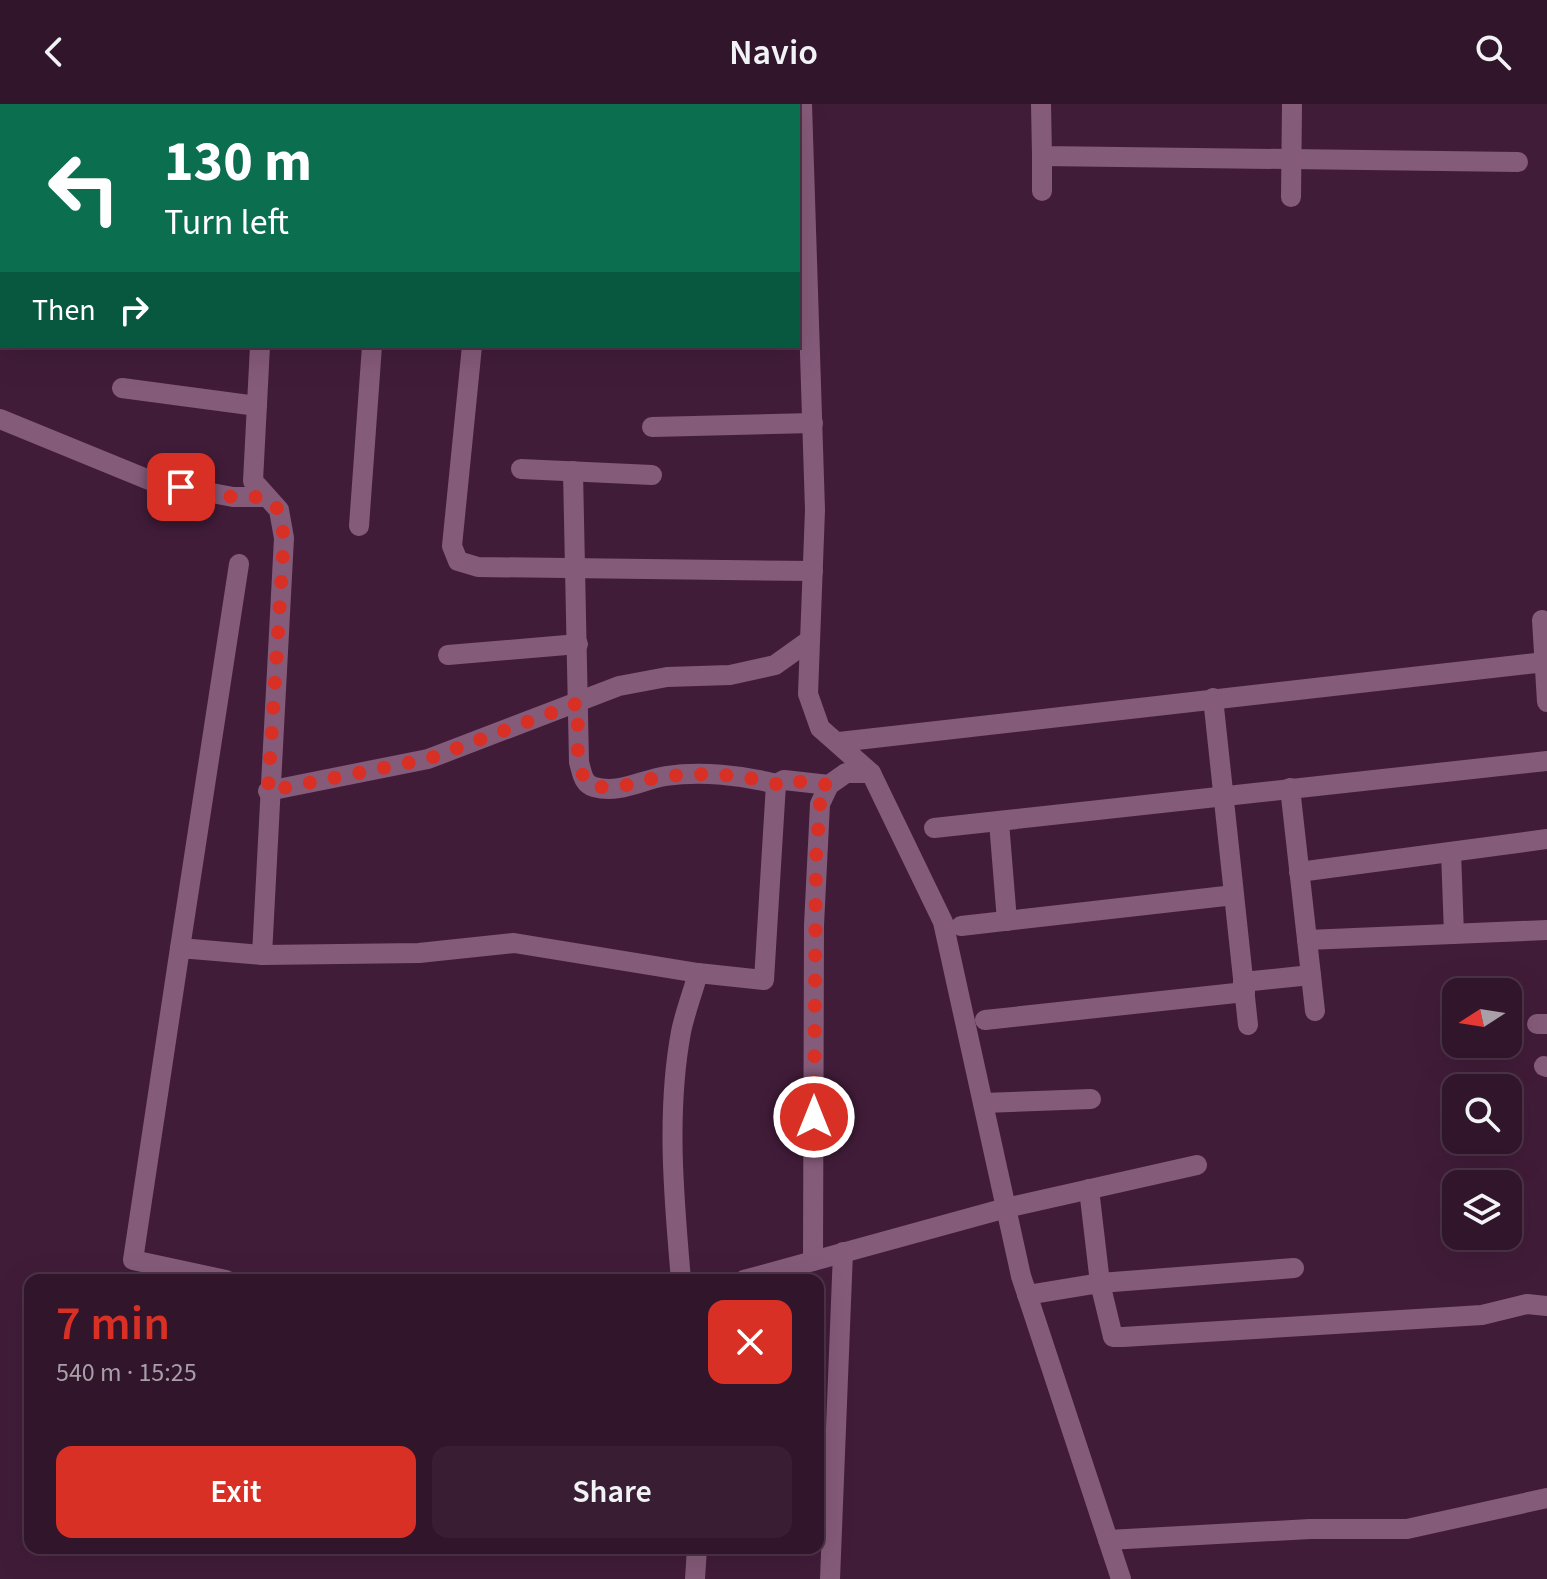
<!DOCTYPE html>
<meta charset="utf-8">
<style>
body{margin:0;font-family:"Source Sans 3",sans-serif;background:#391e33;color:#f1f3f6;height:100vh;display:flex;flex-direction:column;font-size:30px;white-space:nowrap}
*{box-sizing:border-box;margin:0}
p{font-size:26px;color:#a89fa9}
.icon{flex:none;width:44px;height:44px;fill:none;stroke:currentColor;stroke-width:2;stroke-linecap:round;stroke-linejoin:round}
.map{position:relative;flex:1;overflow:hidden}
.details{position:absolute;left:24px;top:1170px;width:800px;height:280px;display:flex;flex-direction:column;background:#31152b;border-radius:16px;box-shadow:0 8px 32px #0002,0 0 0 2px #4c3447}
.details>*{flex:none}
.guide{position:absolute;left:0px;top:0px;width:800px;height:244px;box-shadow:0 8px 32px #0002,0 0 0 2px #4c3447;background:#0b6e4f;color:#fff;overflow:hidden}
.needle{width:52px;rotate:258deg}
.buttons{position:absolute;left:1442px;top:874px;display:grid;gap:16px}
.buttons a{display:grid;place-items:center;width:80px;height:80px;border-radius:16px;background:#31152b;box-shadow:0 8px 32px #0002,0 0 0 2px #4c3447;font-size:40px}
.pin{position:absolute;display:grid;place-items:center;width:68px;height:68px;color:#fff;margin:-34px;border-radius:16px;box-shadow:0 4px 12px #0006}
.me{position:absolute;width:88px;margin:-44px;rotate:0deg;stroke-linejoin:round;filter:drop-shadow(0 0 6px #0008)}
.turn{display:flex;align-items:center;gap:28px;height:168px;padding:0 32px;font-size:36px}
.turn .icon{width:104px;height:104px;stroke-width:2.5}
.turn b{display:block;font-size:56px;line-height:68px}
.then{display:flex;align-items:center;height:76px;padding:0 32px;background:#0003;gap:16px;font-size:30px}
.round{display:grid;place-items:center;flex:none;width:84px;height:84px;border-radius:16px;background:#391e33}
.overview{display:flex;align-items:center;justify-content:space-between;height:136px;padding:0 32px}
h1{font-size:48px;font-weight:600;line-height:60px;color:#d93025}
.button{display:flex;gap:16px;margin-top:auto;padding:16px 32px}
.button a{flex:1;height:92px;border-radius:16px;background:#d93025;color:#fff;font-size:32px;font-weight:600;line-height:92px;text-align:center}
.button a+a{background:#391e33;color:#f1f3f6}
header{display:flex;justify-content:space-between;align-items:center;height:104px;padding:0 32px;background:#31152b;font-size:36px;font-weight:600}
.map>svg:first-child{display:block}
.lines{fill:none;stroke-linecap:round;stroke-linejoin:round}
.minor{stroke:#855b7a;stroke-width:20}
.route{stroke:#d93025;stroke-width:14;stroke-dasharray:0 25.2}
</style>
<header><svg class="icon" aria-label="back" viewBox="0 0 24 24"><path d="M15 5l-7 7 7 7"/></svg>Navio<svg class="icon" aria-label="search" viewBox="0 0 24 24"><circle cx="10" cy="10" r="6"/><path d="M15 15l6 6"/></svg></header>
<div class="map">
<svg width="1547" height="1475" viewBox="0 0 1547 1475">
<rect width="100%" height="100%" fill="#411c39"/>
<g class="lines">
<g class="minor">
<polyline points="717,0 767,2"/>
<polyline points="802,0 815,406 808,590 820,624 871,669 943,818 1021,1172 1121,1475"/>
<polyline points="1041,0 1042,52 1518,58"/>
<polyline points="277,2 277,0"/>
<polyline points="390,2 390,0"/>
<polyline points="489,2 489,0"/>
<polyline points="1042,52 1042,87"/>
<polyline points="1291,93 1292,0"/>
<polyline points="260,242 253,377 279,406 284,434 262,851"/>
<polyline points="472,242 452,442 458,457 478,463 813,467"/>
<polyline points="122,284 257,302"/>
<polyline points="0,315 154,378 233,393 264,393"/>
<polyline points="652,323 813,319"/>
<polyline points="521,365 652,371"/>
<path d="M573 367 579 658C582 669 583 680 594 683 620 690 641 676 666 672 701 667 742 671 776 680"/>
<polyline points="359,422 372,242"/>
<polyline points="1542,516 1547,598"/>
<polyline points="448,551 578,540"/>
<polyline points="1213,594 1248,921"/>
<polyline points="839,638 1545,558"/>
<polyline points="1290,684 1315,907"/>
<polyline points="268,687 428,655 619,582 667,573 730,571 775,561 810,536"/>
<polyline points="999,718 1007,817"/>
<polyline points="934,724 1547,657"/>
<polyline points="1451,748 1454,830"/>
<polyline points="1299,768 1547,735"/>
<polyline points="961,822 1234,791"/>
<polyline points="1307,836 1547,826"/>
<polyline points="180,844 239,460"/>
<polyline points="698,869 764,876 776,680 784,676 829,681"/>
<polyline points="1243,878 1311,871"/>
<polyline points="985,916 1245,888"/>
<polyline points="1537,920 1547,920"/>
<polyline points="1544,962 1547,963"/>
<polyline points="983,999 1091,995"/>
<polyline points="1089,1085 1100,1179 1294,1164"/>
<polyline points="813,1157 814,821 820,700 829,681 846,669 871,669"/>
<path d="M226 1176 133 1156 180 844 262 851 419 849 514 839 698 869C693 888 685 908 681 928 666 1009 674 1095 681 1176"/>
<polyline points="744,1176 1006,1104 1197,1061"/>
<polyline points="1027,1191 1100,1179 1113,1233 1123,1233 1482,1211 1527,1200 1547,1202"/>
<polyline points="1108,1436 1310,1425 1407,1425 1547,1394"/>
<polyline points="695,1475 697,1444"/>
<polyline points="830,1475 843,1148"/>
</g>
</g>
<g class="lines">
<path class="route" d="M181 383 233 393H264L279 406 284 434 268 687 428 655 578 599C579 624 572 663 590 682 626 687 638 675 670 672 705 668 742 671 776 680L784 676 829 681 820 700 816 754 814 1013"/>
</g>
</svg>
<div class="buttons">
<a><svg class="needle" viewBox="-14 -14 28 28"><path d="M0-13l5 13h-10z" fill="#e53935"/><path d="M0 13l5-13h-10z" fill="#a89fa9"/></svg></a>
<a><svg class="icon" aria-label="search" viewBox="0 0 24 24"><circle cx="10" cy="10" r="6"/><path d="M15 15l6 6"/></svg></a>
<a><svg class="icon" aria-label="layers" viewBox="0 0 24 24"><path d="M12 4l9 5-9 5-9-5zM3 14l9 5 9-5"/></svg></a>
</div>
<div class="pin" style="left:181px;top:383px;background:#d93025"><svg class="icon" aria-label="arrive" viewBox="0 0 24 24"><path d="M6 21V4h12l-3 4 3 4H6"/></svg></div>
<svg class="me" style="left:814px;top:1013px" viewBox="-20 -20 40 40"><circle r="17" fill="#d93025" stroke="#fff" stroke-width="3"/><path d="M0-11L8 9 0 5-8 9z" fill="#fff"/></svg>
<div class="guide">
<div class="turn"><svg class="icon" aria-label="left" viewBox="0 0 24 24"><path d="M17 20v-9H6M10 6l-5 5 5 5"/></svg><div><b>130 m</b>Turn left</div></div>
<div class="then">Then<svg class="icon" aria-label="right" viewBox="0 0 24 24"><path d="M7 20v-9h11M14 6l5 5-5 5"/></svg></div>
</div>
<section class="details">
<div class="overview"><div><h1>7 min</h1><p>540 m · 15:25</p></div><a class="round" style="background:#d93025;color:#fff"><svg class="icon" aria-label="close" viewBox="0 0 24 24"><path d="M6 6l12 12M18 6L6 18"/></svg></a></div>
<div class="button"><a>Exit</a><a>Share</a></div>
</section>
</div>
